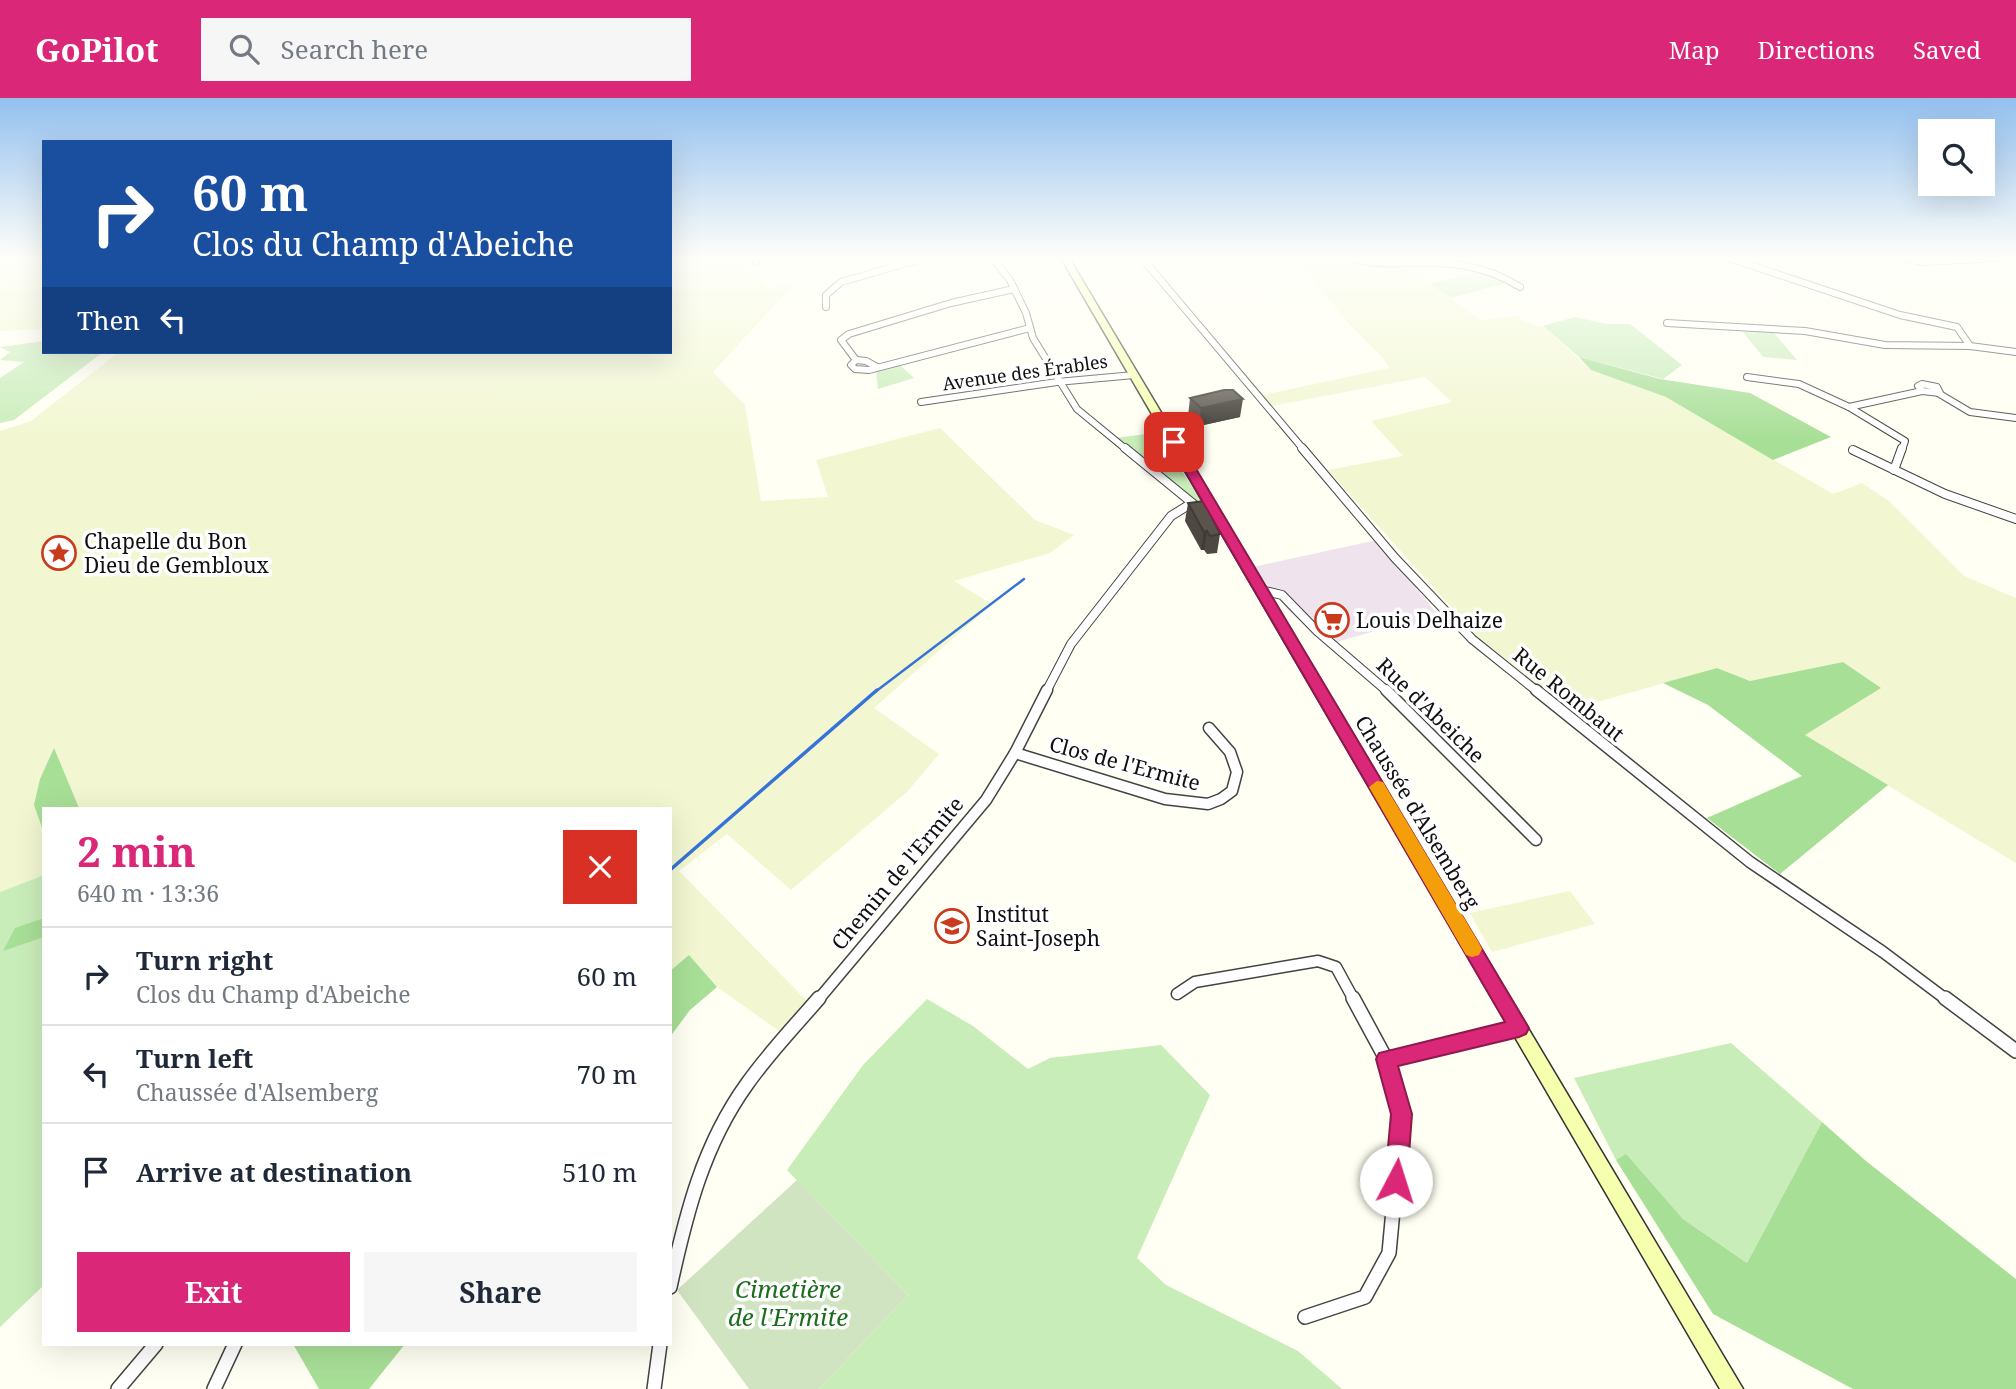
<!DOCTYPE html>
<meta charset="utf-8">
<style>
body{margin:0;font-family:"Noto Serif",serif;background:#f6f6f7;color:#1f2937;height:100vh;display:flex;flex-direction:column;font-size:26px;white-space:nowrap}
*{box-sizing:border-box;margin:0}
p{font-size:23px;color:#747a83}
.icon{flex:none;width:38px;height:38px;fill:none;stroke:currentColor;stroke-width:2;stroke-linecap:round;stroke-linejoin:round}
.map{position:relative;flex:1;overflow:hidden}
.sheet{position:absolute;left:42px;top:709px;width:630px;height:539px;display:flex;flex-direction:column;background:#fff;border-radius:0px;box-shadow:0 7px 28px #0002}
.sheet>*{flex:none}
.hud{position:absolute;left:42px;top:42px;width:630px;height:214px;border-radius:0px;box-shadow:0 7px 28px #0002;background:#1a4fa0;color:#fff;overflow:hidden}
.buttons{position:absolute;left:1918px;top:21px;display:grid;gap:14px}
.buttons a{display:grid;place-items:center;width:77px;height:77px;border-radius:0px;background:#fff;box-shadow:0 7px 28px #0002;font-size:35px}
.pin{position:absolute;display:grid;place-items:center;width:60px;height:60px;color:#fff;margin:-30px;border-radius:14px;box-shadow:0 4px 10px #0006}
.me{position:absolute;width:77px;margin:-38px;rotate:5deg;stroke-linejoin:round;filter:drop-shadow(0 0 5px #0008)}
.turn{display:flex;align-items:center;gap:24px;height:147px;padding:0 35px;font-size:32px}
.turn .icon{width:91px;height:91px;stroke-width:2.5}
.turn b{display:block;font-size:49px;line-height:60px}
.then{display:flex;align-items:center;height:66px;padding:0 35px;background:#0003;gap:14px;font-size:26px}
.round{display:grid;place-items:center;flex:none;width:74px;height:74px;border-radius:0px;background:#f6f6f7}
.head{display:flex;align-items:center;justify-content:space-between;height:119px;padding:0 35px}
h1{font-size:42px;font-weight:700;line-height:52px;color:#db2777}
.primary-button{display:flex;gap:14px;margin-top:auto;padding:14px 35px}
.primary-button a{flex:1;height:80px;border-radius:0px;background:#db2777;color:#fff;font-size:28px;font-weight:700;line-height:80px;text-align:center}
.primary-button a+a{background:#f6f6f7;color:#1f2937}
ul{padding:0;list-style:none}
li{display:flex;align-items:center;gap:21px;height:98px;padding:0 35px;border-top:2px solid #e0e1e3}
li div{flex:1}
li b{display:block;font-size:26px}
li em{font-style:normal}
header{display:flex;align-items:center;gap:42px;box-sizing:border-box;height:98px;padding:0 35px;background:#db2777;color:#fff}
header strong{font-size:33px}
nav{display:flex;gap:38px;margin-inline-start:auto;font-size:24px}
.search{width:490px;height:63px;background:#f6f6f7;display:flex;align-items:center;gap:18px;box-sizing:border-box;padding:0 24px;border-radius:0px;color:#747a83;font-size:26px}
.map>svg:first-child{display:block}
.industrial{fill:#efe4ee}
.farmland{fill:#f2f7d1}
.green{fill:#c9edb9}
.forest{fill:#a8df97}
.cemetery{fill:#d1e4c1}
.lines{fill:none;stroke-linecap:round;stroke-linejoin:round}
.stream-far1{stroke:#3673d6;stroke-width:2.5}
.stream{stroke:#3673d6;stroke-width:3.5}
.street-far3-casing{stroke:#434343;stroke-width:8}
.street-far2-casing{stroke:#434343;stroke-width:10}
.street-far1-casing{stroke:#434343;stroke-width:13}
.street-casing{stroke:#434343;stroke-width:16}
.secondary-casing{stroke:#323232;stroke-width:3}
.street-far3{stroke:#fff;stroke-width:6}
.street-far2{stroke:#fff;stroke-width:8}
.street-far1{stroke:#fff;stroke-width:10}
.street{stroke:#fff;stroke-width:13}
.secondary{fill:#f6ffae;fill-rule:evenodd}
.wall{fill:#4d4841}
.shaded-wall{fill:#3f3b35}
.building{fill:#5a544c;stroke:#3f3b35;stroke-width:2}
.route{fill:#db2777;stroke:#8e194d;stroke-width:2}
.slow{fill:#f59e0b}
.labels{text-anchor:middle;dominant-baseline:central;stroke-width:7;stroke-linejoin:round;paint-order:stroke}
.far-street-label{font-size:18px;fill:#101010;stroke:#fff}
.poi-label{font-size:21px;fill:#101010;stroke:#fff;text-anchor:start}
.street-label{font-size:21px;fill:#101010;stroke:#fff}
.near-park-label{font-size:24px;font-style:italic;fill:#1b6d1c;stroke:#fff}
</style>
<header>
<strong>GoPilot</strong>
<div class="search"><svg class="icon" aria-label="search" viewBox="0 0 24 24"><circle cx="10" cy="10" r="6"/><path d="M15 15l6 6"/></svg>Search here</div>
<nav><a>Map</a><a>Directions</a><a>Saved</a></nav>
</header>
<div class="map">
<svg width="2016" height="1291" viewBox="0 0 2016 1291">
<rect width="100%" height="100%" fill="#fffff3"/>
<polygon class="industrial" points="1377,442 1446,527 1382,531 1326,547 1288,512 1253,469"/>
<g class="farmland">
<polygon points="0,160 44,160 44,231 0,233"/>
<polygon points="670,160 740,160 768,191 797,183 713,274 745,307 761,403 828,399 816,362 940,330 1035,422 1074,437 1050,455 954,483 992,506 874,610 939,656 907,694 791,792 727,736 679,773 807,903 779,933 717,889 689,857 670,873 670,710 44,710 44,777 0,794 0,333 31,323 119,254 670,254"/>
<polygon points="1296,160 1346,160 1364,166 1405,167 1480,222 1516,218 1538,229 1543,228 1591,272 1666,299 1833,396 1862,385 1889,403 1964,478 2016,500 2016,765 1804,637 1880,590 1843,564 1750,583 1717,570 1569,612 1477,538 1328,372 1403,358 1371,323 1452,304 1425,279 1272,308 1263,297 1389,270 1382,259 1347,224"/>
<polygon points="1570,793 1595,826 1492,854 1470,815"/>
</g>
<g class="green">
<polygon points="1487,172 1507,185 1451,200 1430,186"/>
<polygon points="1575,219 1607,226 1630,226 1682,267 1663,281 1579,259 1543,228"/>
<polygon points="1743,234 1774,235 1797,262 1763,259"/>
<polygon points="44,243 44,254 103,254 14,322 0,325 0,280 24,264 0,262 10,254 0,249"/>
<polygon points="899,266 914,280 878,291 876,272"/>
<polygon points="1161,334 1159,337 1205,409 1116,340"/>
<polygon points="44,777 44,1187 0,1229 0,794"/>
<polygon points="927,901 973,928 1028,971 1050,960 1161,947 1210,997 1137,1160 1166,1187 1298,1253 1342,1291 819,1291 908,1197 787,1072 863,967"/>
<polygon points="1731,945 1822,1024 1747,1165 1683,1121 1626,1057 1616,1062 1574,980"/>
</g>
<g class="forest">
<polygon points="1579,259 1660,281 1750,295 1831,339 1773,362 1666,299 1591,272"/>
<polygon points="1843,564 1881,590 1805,637 1888,687 1780,776 1707,720 1802,678 1708,607 1663,585 1717,570 1750,583"/>
<polygon points="54,650 79,710 44,710 44,735 34,707 40,681"/>
<polygon points="44,820 44,839 3,853 15,830"/>
<polygon points="689,857 717,889 690,912 670,939 670,873"/>
<polygon points="1822,1024 1866,1063 2016,1181 2016,1291 1853,1291 1713,1216 1616,1062 1626,1056 1683,1121 1747,1165"/>
<polygon points="293,1246 405,1246 369,1291 319,1291"/>
</g>
<polygon class="cemetery" points="797,1082 908,1197 819,1291 749,1291 677,1192"/>
<g class="lines">
<polyline class="stream-far1" points="875,594 1024,481"/>
<polyline class="stream" points="670,772 877,592"/>
<g class="street-far3-casing">
<g id="street-far3">
<polyline points="755,160 756,164"/>
<polyline points="992,160 1010,182 1026,215 1033,240 1077,311 1127,352"/>
<polyline points="1142,160 1304,352"/>
<path d="M1352 160C1371 167 1391 165 1411 165 1452 164 1485 167 1520 189"/>
<polyline points="1729,160 1900,217 1957,229 1970,248"/>
<polyline points="1906,160 1923,164 1997,160"/>
<polyline points="826,209 826,197 841,184 924,160"/>
<polyline points="1667,225 1805,233 1885,247 1970,248 2016,254"/>
<polyline points="856,262 851,267 855,271 869,272 1030,230"/>
<polyline points="877,269 866,263 856,262 841,242 849,236 951,205 1014,191"/>
<polyline points="1747,279 1799,286 1849,309"/>
<polygon points="1922,286 1937,289 1940,295 1922,293 1918,288"/>
<polyline points="1938,295 1970,314 2016,320"/>
<polyline points="921,304 1057,284 1134,277"/>
<polyline points="1902,352 1905,343 1849,309 1922,293"/>
</g>
</g>
<g class="street-far2-casing">
<g id="street-far2">
<polyline points="1125,350 1196,408"/>
<polyline points="1302,350 1395,460 1472,541 1538,594"/>
<polyline points="1853,352 1945,396 2016,421"/>
<polyline points="1894,372 1902,350"/>
<polyline points="1261,492 1282,497 1317,533 1388,594"/>
<polyline points="1046,594 1071,546 1171,418 1192,405"/>
</g>
</g>
<g class="street-far1-casing">
<g id="street-far1">
<polyline points="1386,592 1536,742"/>
<polyline points="1536,592 1750,764 1883,854 1947,902"/>
<polyline points="1015,655 1165,701 1208,706 1221,701 1232,693 1237,674 1230,654 1209,630"/>
<polyline points="1177,896 1195,884 1318,863 1336,869 1354,902"/>
<polyline points="818,902 986,702 1015,655 1047,592"/>
</g>
</g>
<g class="street-casing">
<g id="street">
<polyline points="1945,900 2016,953"/>
<polyline points="1386,961 1519,930"/>
<path d="M670 1189C686 1116 703 1047 747 986 768 956 795 928 819 900"/>
<polyline points="1305,1219 1365,1199 1389,1155 1402,1016 1386,961 1353,900"/>
<polyline points="118,1291 156,1246"/>
<polyline points="214,1291 235,1246"/>
<polyline points="654,1291 660,1246"/>
</g>
</g>
<g class="secondary-casing">
<polygon id="secondary" points="1061,160 1069,160 1743,1291 1720,1291"/>
</g>
<use href="#street-far3" class="street-far3"/>
<use href="#street-far2" class="street-far2"/>
<use href="#street-far1" class="street-far1"/>
<use href="#street" class="street"/>
<use href="#secondary" class="secondary"/>
</g>
<g class="wall">
<polygon points="1190,300 1240,319 1199,328 1188,318"/>
<polygon points="1188,405 1220,436 1217,455 1207,456 1204,452 1201,452 1185,423"/>
</g>
<g class="shaded-wall">
<polygon points="1243,301 1240,319 1199,328 1201,310"/>
<polygon points="1207,433 1204,452 1201,452 1204,434"/>
</g>
<g class="building">
<polygon points="1224,292 1233,292 1243,301 1201,310 1190,300"/>
<polygon points="1204,403 1220,436 1210,438 1207,433 1204,434 1188,405"/>
</g>
<linearGradient id="sky" x2="0" y2="1"><stop stop-color="#93c0ef"/><stop offset="0.47" stop-color="#fffffa"/><stop offset="1" stop-color="#fffffa" stop-opacity="0"/></linearGradient>
<rect width="2016" height="341" fill="url(#sky)"/>
<polygon class="route" points="1174,341 1180,344 1529,930 1526,936 1519,939 1398,968 1412,1016 1407,1083 1403,1090 1396,1094 1388,1090 1385,1083 1391,1016 1376,961 1379,955 1505,924 1168,344"/>
<polygon class="slow" points="1377,683 1383,684 1479,845 1482,851 1479,857 1472,859 1466,857 1369,689"/>
<defs>
<g id="sight-ring" transform="scale(1.75)"><circle r="9.5" fill="#fff" stroke="#ca3b1e" stroke-width="1.5"/><path d="M0-6L1.8-2.2L6-1.7L2.9 1.2L3.7 5.4L0 3.3L-3.7 5.4L-2.9 1.2L-6-1.7L-1.8-2.2Z" fill="#ca3b1e"/></g>
<g id="supermarket-ring" transform="scale(1.75)"><circle r="9.5" fill="#fff" stroke="#ca3b1e" stroke-width="1.5"/><path d="M-6-5.5h2.5l.6 2H6L4.5 2H-2.5L-4.4-4H-6ZM-1.5 3.2a1.3 1.3 0 1 0 .1 0ZM3 3.2a1.3 1.3 0 1 0 .1 0Z" fill="#ca3b1e"/></g>
<g id="school-ring" transform="scale(1.75)"><circle r="9.5" fill="#fff" stroke="#ca3b1e" stroke-width="1.5"/><path d="M0-5L7-2L0 1L-7-2ZM-4 1L0 2.5L4 1V4Q0 6-4 4Z" fill="#ca3b1e"/></g>
</defs>
<g fill-rule="evenodd">
<use href="#sight-ring" x="59" y="455"/>
<use href="#supermarket-ring" x="1332" y="522"/>
<use href="#school-ring" x="952" y="828"/>
</g>
<g class="labels">
<g class="far-street-label">
<text transform="translate(1025 274) rotate(-8)">Avenue des Érables</text>
</g>
<g class="poi-label">
<text x="84" y="443">Chapelle du Bon<tspan x="84" dy="24">Dieu de Gembloux</tspan></text>
<text x="1356" y="522">Louis Delhaize</text>
<text x="976" y="816">Institut<tspan x="976" dy="24">Saint-Joseph</tspan></text>
</g>
<g class="street-label">
<text transform="translate(1569 596) rotate(39)">Rue Rombaut</text>
<text transform="translate(1431 612) rotate(44)">Rue d'Abeiche</text>
<text transform="translate(1125 665) rotate(15)">Clos de l'Ermite</text>
<text transform="translate(1418 714) rotate(59)">Chaussée d'Alsemberg</text>
<text transform="translate(897 775) rotate(-50)">Chemin de l'Ermite</text>
</g>
<g class="near-park-label">
<text x="788" y="1190">Cimetière<tspan x="788" dy="28">de l'Ermite</tspan></text>
</g>
</g>
</svg>
<div class="buttons">
<a><svg class="icon" aria-label="search" viewBox="0 0 24 24"><circle cx="10" cy="10" r="6"/><path d="M15 15l6 6"/></svg></a>
</div>
<div class="pin" style="left:1174px;top:344px;background:#d93025"><svg class="icon" aria-label="arrive" viewBox="0 0 24 24"><path d="M6 21V4h12l-3 4 3 4H6"/></svg></div>
<svg class="me" style="left:1396px;top:1083px" viewBox="-20 -20 40 40"><circle r="19" fill="#fff"/><path d="M0-13L10 11 0 6-10 11z" fill="#db2777"/></svg>
<div class="hud">
<div class="turn"><svg class="icon" aria-label="right" viewBox="0 0 24 24"><path d="M7 20v-9h11M14 6l5 5-5 5"/></svg><div><b>60 m</b>Clos du Champ d'Abeiche</div></div>
<div class="then">Then<svg class="icon" aria-label="left" viewBox="0 0 24 24"><path d="M17 20v-9H6M10 6l-5 5 5 5"/></svg></div>
</div>
<section class="sheet">
<div class="head"><div><h1>2 min</h1><p>640 m · 13:36</p></div><a class="round" style="background:#d93025;color:#fff"><svg class="icon" aria-label="close" viewBox="0 0 24 24"><path d="M6 6l12 12M18 6L6 18"/></svg></a></div>
<ul>
<li><svg class="icon" aria-label="right" viewBox="0 0 24 24"><path d="M7 20v-9h11M14 6l5 5-5 5"/></svg><div><b>Turn right</b><p>Clos du Champ d'Abeiche</p></div><em>60 m</em></li>
<li><svg class="icon" aria-label="left" viewBox="0 0 24 24"><path d="M17 20v-9H6M10 6l-5 5 5 5"/></svg><div><b>Turn left</b><p>Chaussée d'Alsemberg</p></div><em>70 m</em></li>
<li><svg class="icon" aria-label="arrive" viewBox="0 0 24 24"><path d="M6 21V4h12l-3 4 3 4H6"/></svg><div><b>Arrive at destination</b></div><em>510 m</em></li>
</ul>
<div class="primary-button"><a>Exit</a><a>Share</a></div>
</section>
</div>
